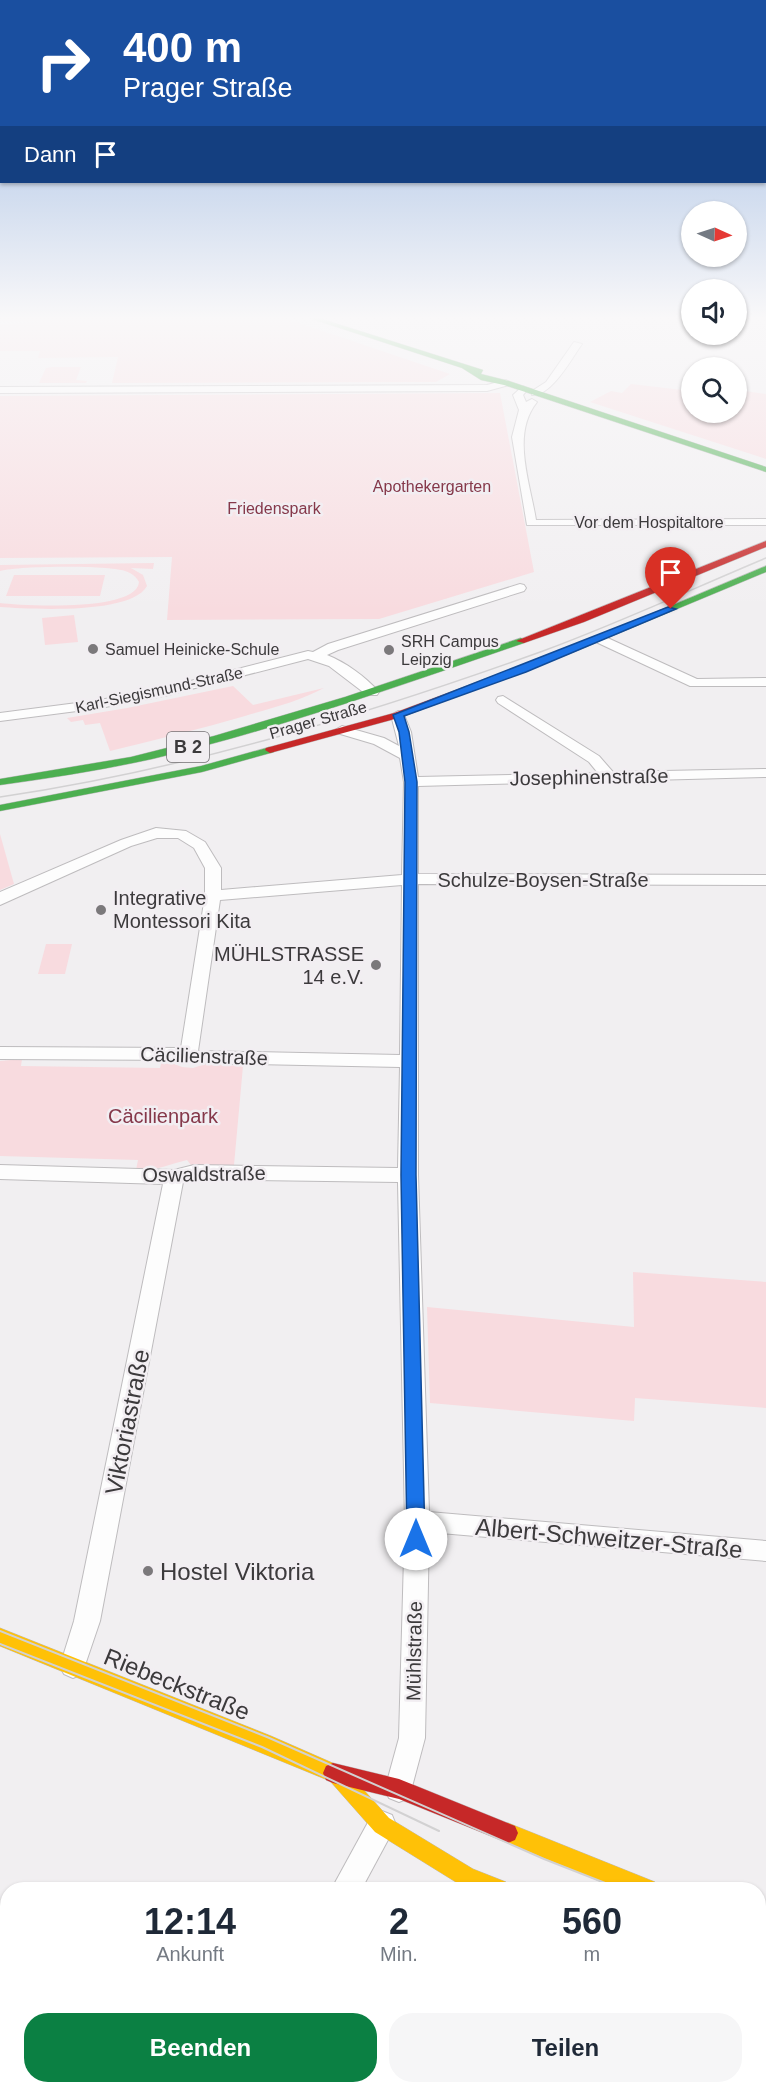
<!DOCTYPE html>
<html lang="de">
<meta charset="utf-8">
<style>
body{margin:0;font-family:Helvetica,sans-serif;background:#f6f6f7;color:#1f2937;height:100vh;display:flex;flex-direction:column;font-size:22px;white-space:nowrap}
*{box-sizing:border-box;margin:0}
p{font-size:20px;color:#747a83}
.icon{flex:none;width:33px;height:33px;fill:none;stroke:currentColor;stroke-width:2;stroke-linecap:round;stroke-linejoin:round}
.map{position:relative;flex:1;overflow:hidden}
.details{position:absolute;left:0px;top:1882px;width:766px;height:212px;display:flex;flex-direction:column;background:#fff;border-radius:24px 24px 0 0;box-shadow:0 2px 4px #0004}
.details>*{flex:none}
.guide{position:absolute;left:0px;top:0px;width:766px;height:183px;box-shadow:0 2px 4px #0004;background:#1a4fa0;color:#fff;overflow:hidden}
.needle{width:39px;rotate:93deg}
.controls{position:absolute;left:681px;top:201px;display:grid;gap:12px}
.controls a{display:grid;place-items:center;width:66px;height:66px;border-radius:50%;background:#fff;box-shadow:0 2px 4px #0004;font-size:30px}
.pin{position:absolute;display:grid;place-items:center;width:51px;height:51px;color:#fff;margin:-62px -26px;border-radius:50% 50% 50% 0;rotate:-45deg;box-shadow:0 0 6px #0007}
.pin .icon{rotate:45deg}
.me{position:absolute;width:66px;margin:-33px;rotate:0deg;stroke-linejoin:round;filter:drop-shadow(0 0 4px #0008)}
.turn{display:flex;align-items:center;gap:21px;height:126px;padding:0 24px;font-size:27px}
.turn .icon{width:78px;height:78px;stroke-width:2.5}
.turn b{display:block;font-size:42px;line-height:51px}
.then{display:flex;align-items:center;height:57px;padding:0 24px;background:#0003;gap:12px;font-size:22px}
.eta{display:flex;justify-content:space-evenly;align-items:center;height:102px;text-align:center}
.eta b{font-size:36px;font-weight:800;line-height:42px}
.action{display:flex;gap:12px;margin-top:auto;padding:12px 24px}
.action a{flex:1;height:69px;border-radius:24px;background:#0b8043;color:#fff;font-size:24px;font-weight:800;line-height:69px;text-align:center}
.action a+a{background:#f6f6f7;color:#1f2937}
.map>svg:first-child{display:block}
.green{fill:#f8dbdf}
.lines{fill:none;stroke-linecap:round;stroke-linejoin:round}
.street-casing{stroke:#bebcbe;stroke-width:2}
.fast-casing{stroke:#bebcbe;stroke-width:1}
.slow-casing{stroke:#bebcbe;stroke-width:1}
.jam-casing{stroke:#bebcbe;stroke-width:1}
.street{fill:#fdfdfd;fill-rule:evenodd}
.fast{fill:#4caf50;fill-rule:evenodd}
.slow{fill:#ffc107;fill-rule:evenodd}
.jam{fill:#c62828;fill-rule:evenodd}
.tram-far1{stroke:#d2d1d2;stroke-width:1.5}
.tram{stroke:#d2d1d2;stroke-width:2}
.route{fill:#1a73e8;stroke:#114b97;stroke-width:1.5}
.poi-dot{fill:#7b797b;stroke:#f2eef2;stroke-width:2}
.labels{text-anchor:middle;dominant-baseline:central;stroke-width:5;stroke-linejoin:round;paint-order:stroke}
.far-park-label{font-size:16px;fill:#85384a;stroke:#f2eef2}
.far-street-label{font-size:16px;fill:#3c3a3c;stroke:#f2eef2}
.far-poi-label{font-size:16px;fill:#3c3a3c;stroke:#f2eef2;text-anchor:start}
.shield{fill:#f2eef2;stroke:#737073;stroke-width:1.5}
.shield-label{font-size:18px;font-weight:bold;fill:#3c3a3c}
.street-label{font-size:20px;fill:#3c3a3c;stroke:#f2eef2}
.poi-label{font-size:20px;fill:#3c3a3c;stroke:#f2eef2;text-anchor:start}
.park-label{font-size:20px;fill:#85384a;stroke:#f2eef2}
.near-street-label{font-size:24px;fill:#3c3a3c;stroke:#f2eef2}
.near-poi-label{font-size:24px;fill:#3c3a3c;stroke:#f2eef2;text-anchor:start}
</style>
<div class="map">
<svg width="766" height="2093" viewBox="0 0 766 2093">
<rect width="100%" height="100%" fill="#f1eff1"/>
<g class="green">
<polygon points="1,318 284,318 450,374 436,382 112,383 118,357 38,358 40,351 0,351 0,324 41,322 0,322"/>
<polygon points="52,367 81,367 76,380 87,381 86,383 39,383 46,368"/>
<polygon points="631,384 691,391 692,412 736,412 737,390 766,394 766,459 590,402 611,391 622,393"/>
<polygon points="500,393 534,572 379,619 167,620 172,557 0,558 0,396"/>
<path d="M154 563 153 569 131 568 143 575 147 586C131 615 31 609 0 607V603C23 606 137 612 139 582 136 576 131 573 125 571 105 565 20 566 0 571V565Z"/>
<polygon points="14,575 105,575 100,596 6,596"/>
<polygon points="74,615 78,642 45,645 42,618"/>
<path d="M233 686 253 705 324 688C300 701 272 708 245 716 200 729 155 740 110 751L100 723 85 725 83 720 71 722 67 718 127 708Z"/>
<polygon points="0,834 14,884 0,890"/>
<polygon points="46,944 72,944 65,974 38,974"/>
<path d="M22 1059 21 1066 160 1068 162 1060H164L182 1067 193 1068 205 1064 243 1066 234 1165H191L187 1160C171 1164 152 1172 136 1170L138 1160 0 1156V1061Z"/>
<polygon points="633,1272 766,1282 766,1408 635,1398 634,1421 430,1403 427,1307 634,1327"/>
</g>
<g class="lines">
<g class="street-casing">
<g id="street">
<path d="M574 342 582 344C572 358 551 397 532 395V391L546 382Z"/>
<polygon points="506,380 511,383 509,385 487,391 0,393 0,387 487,385"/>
<path d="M523 386 528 389 523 395 526 402 532 399 537 402C511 434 530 482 536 520L766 519V525H527L512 437 519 410 513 395Z"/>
<path d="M520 584 524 585 526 588 524 591 338 650 327 655C345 662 366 677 379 692L377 695H367L329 666 308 659 168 695 100 708 0 721V713L100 700 167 687 308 651 313 652 328 644Z"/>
<polygon points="601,635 697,679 766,678 766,686 690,686 596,642 595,639"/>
<path d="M503 696 599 756 613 772 766 769V777L418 786V874L766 875V885L418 884V1175L429 1512 766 1541V1561L429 1532 425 1738 409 1798 399 1802 389 1798 385 1789 399 1738 405 1521 398 1182 194 1179 183 1182 100 1621 82 1674 73 1678 64 1674 60 1666 74 1621 163 1184 0 1179V1165L174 1170 194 1165 398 1168 400 1067 197 1063 187 1060 0 1059V1047L181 1048 205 896V868L194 848 178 838H157L131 846 0 905V892L121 840 156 828 186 831 205 842 221 868V890L402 875 404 782 400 758 374 744 337 733 335 730 342 726 384 738 399 746 391 715 398 711 403 712 411 732 418 777 598 773 589 762 498 703 496 700 498 697ZM402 885 400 1055 198 1051 220 900Z"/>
<polygon points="382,1811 392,1815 396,1825 361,1890 331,1890 372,1815"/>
<polygon points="230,2086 261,2086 259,2093 228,2093"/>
</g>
</g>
<g class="fast-casing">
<g id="fast">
<polygon points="309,318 319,318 483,370 481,374 509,381 766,467 766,472 504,385 481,380 462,368"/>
<polygon points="766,566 766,572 569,654 561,652"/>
<path d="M521 638 526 641 524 643C401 685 279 729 152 759 102 770 51 778 0 785V779L131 757 214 736 345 697Z"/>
<polygon points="270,747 274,748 274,752 202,772 0,811 0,805 201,766"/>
<polygon points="759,1982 766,1984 766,2006 759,2004"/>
</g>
</g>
<g class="slow-casing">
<g id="slow">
<polygon points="0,1628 271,1736 344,1768 389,1818 473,1869 506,1882 509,1890 472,1890 459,1884 375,1832 330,1781 0,1646"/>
<polygon points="508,1823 655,1882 658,1890 621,1890 501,1840 498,1833 501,1826"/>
</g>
</g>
<g class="jam-casing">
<g id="jam">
<polygon points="766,541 766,547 584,622 524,643 516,641"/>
<polygon points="566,649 569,650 569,654 402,717 270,753 265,750 266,748 394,713"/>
<polygon points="333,1763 399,1779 515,1826 518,1833 515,1840 508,1843 399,1799 333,1783 326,1780 323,1773 326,1766"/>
<polygon points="759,1915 766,1918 766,1940 759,1937"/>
</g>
</g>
<use href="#street" class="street"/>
<use href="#fast" class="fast"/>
<use href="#slow" class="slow"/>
<use href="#jam" class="jam"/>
<path class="tram-far1" d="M0 797C185 770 368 714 543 651 619 623 692 589 766 558"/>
<g class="tram">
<polyline points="0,1631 267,1737 544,1859 623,1890"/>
<polyline points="0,1644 262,1747 439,1831"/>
</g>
</g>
<linearGradient id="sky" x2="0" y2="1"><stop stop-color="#91b1df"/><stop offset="0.52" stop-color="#f9f8f9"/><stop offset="1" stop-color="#f9f8f9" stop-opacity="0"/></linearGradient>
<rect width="766" height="611" fill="url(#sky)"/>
<polygon class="route" points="668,607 676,609 526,672 404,716 409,732 417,782 416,1175 425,1539 423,1544 416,1547 410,1544 407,1539 401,1175 405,782 399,732 393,715"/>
<g class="poi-dot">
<circle cx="93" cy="649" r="6"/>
<circle cx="389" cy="650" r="6"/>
<circle cx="101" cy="910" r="6"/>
<circle cx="376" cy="965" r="6"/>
<circle cx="148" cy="1571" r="6"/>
</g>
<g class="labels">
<g class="far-park-label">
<text x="432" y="486">Apothekergarten</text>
<text x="274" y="508">Friedenspark</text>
</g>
<g class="far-street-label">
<text x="649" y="522">Vor dem Hospitaltore</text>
<text transform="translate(159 690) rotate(-12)">Karl-Siegismund-Straße</text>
<text transform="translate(318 720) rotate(-16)">Prager Straße</text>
</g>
<g class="far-poi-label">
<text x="401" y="641">SRH Campus<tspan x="401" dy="18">Leipzig</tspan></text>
<text x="105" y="649">Samuel Heinicke-Schule</text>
</g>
<rect class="shield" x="167" y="732" width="42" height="30" rx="4.5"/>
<g class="shield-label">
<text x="188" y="747">B 2</text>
</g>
<g class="street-label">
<text transform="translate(589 777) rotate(-1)">Josephinenstraße</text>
<text x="543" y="880">Schulze-Boysen-Straße</text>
<text transform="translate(204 1056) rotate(2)">Cäcilienstraße</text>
<text transform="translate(204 1174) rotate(-1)">Oswaldstraße</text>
<text transform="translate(414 1651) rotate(-89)">Mühlstraße</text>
</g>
<g class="poi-label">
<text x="113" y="898">Integrative<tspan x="113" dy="23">Montessori Kita</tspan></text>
<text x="364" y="954" text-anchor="end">MÜHLSTRASSE<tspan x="364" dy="23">14 e.V.</tspan></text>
</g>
<g class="park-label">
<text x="163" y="1116">Cäcilienpark</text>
</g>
<g class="near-street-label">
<text transform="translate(127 1422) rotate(-79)">Viktoriastraße</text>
<text transform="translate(609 1538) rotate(5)">Albert-Schweitzer-Straße</text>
<text transform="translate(177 1684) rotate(22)">Riebeckstraße</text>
</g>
<g class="near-poi-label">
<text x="160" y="1571">Hostel Viktoria</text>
</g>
</g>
</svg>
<div class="controls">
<a><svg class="needle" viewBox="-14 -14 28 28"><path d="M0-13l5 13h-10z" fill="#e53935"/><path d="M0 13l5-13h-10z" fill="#747a83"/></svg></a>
<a><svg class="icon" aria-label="sound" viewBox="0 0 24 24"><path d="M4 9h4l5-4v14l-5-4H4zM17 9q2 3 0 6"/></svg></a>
<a><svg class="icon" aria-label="search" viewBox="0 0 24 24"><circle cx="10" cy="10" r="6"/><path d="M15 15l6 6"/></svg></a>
</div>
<div class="pin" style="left:671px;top:609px;background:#d93025"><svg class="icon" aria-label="arrive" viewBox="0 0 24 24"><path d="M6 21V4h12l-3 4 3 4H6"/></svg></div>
<svg class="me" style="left:416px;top:1539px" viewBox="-20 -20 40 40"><circle r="19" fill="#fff"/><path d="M0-13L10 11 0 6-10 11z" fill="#1a73e8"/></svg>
<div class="guide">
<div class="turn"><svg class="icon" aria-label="right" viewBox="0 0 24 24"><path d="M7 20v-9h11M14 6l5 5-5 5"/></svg><div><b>400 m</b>Prager Straße</div></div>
<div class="then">Dann<svg class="icon" aria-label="arrive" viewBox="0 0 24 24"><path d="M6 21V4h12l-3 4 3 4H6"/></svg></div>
</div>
<section class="details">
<div class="eta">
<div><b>12:14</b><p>Ankunft</p></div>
<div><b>2</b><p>Min.</p></div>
<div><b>560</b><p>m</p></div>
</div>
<div class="action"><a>Beenden</a><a>Teilen</a></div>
</section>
</div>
